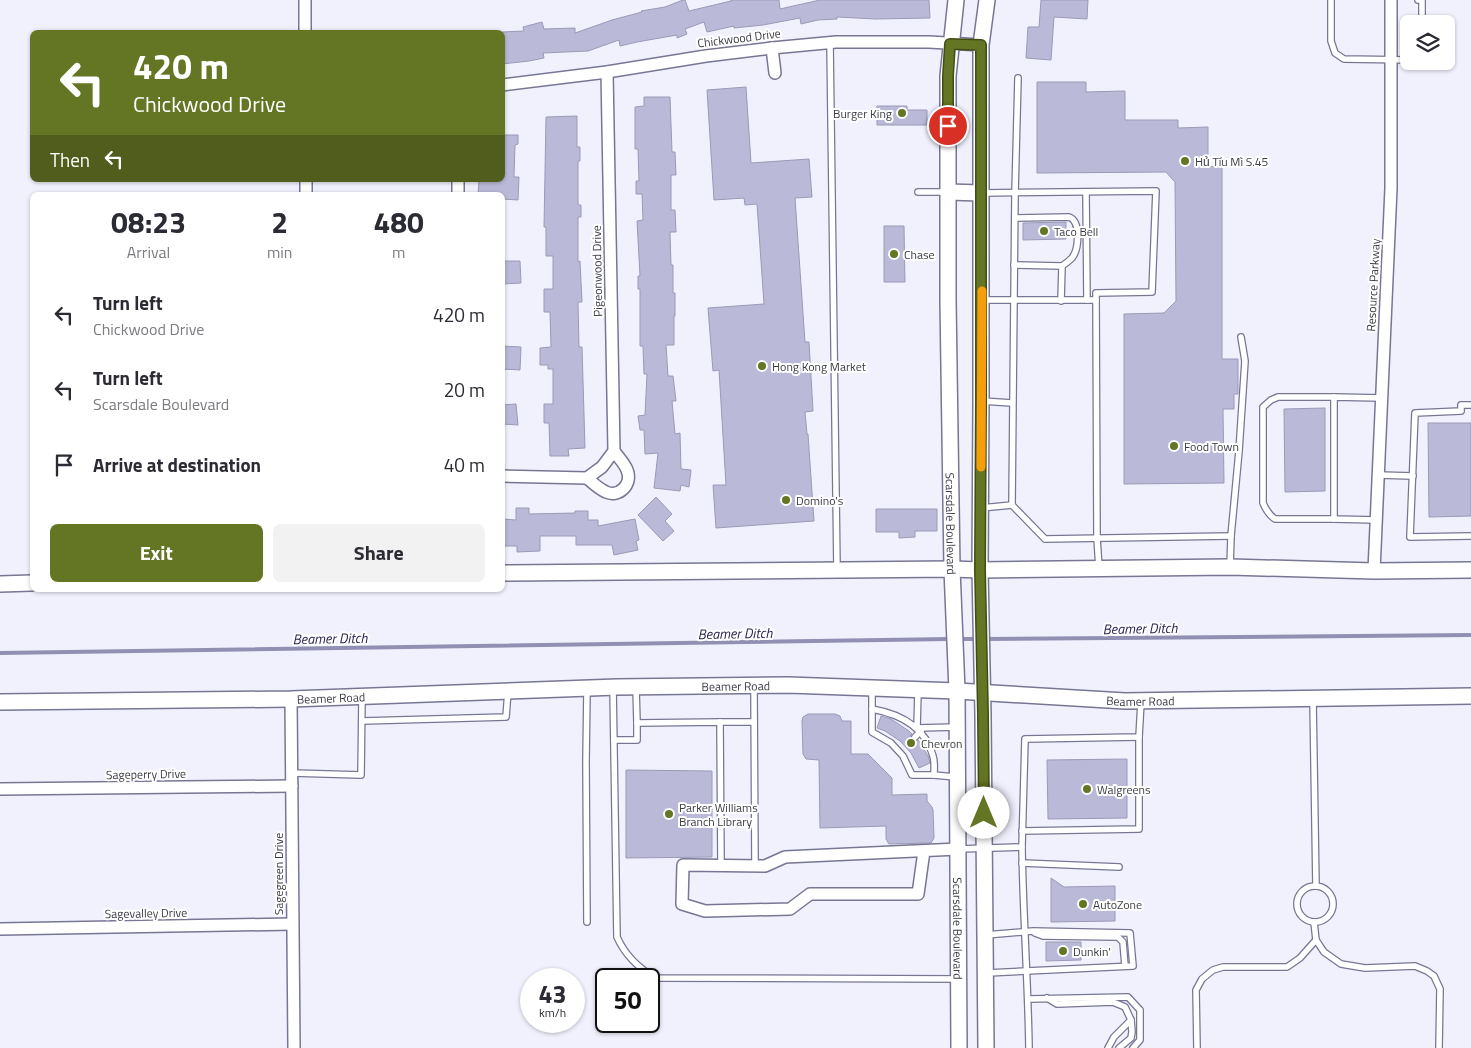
<!DOCTYPE html>
<meta charset="utf-8">
<style>
body{margin:0;font-family:"Titillium Web",sans-serif;background:#f2f2f3;color:#2b2b33;height:100vh;display:flex;flex-direction:column;font-size:19px;white-space:nowrap}
*{box-sizing:border-box;margin:0}
p{font-size:16px;color:#7c7c81}
.icon{flex:none;width:28px;height:28px;fill:none;stroke:currentColor;stroke-width:2;stroke-linecap:round;stroke-linejoin:round}
.map{position:relative;flex:1;overflow:hidden}
.details{position:absolute;left:30px;top:192px;width:475px;height:400px;display:flex;flex-direction:column;background:#fff;border-radius:8px;box-shadow:0 1px 4px #0004}
.details>*{flex:none}
.hud{position:absolute;left:30px;top:30px;width:475px;height:152px;border-radius:8px;box-shadow:0 1px 4px #0004;background:#647523;color:#fff;overflow:hidden}
.tools{position:absolute;left:1400px;top:15px;display:grid;gap:10px}
.tools a{display:grid;place-items:center;width:55px;height:55px;border-radius:8px;background:#fff;box-shadow:0 1px 4px #0004;font-size:25px}
.speed{position:absolute;left:520px;top:968px;display:flex;gap:10px;font-size:25px;font-weight:700;text-align:center}
.speed>*{display:grid;place-content:center;width:65px;height:65px;border-radius:50%;background:#fff;box-shadow:0 1px 4px #0004;line-height:1}
.speed small{font-size:12px;font-weight:400}
.speed .limit{border:2px solid #111;border-radius:8px;background:#fff;color:#111}
.pin{position:absolute;display:grid;place-items:center;width:42px;height:42px;color:#fff;margin:-21px;border:2px solid #fff;border-radius:50%;box-shadow:0 1px 5px #0007}
.me{position:absolute;width:55px;margin:-28px;rotate:0deg;stroke-linejoin:round;filter:drop-shadow(0 0 4px #0008)}
.turn{display:flex;align-items:center;gap:18px;height:105px;padding:0 20px;font-size:22px}
.turn .icon{width:65px;height:65px;stroke-width:2.5}
.turn b{display:block;font-size:35px;line-height:42px}
.then{display:flex;align-items:center;height:48px;padding:0 20px;background:#0003;gap:10px;font-size:19px}
.eta{display:flex;justify-content:space-evenly;align-items:center;height:85px;text-align:center}
.eta b{font-size:30px;font-weight:700;line-height:35px}
.action{display:flex;gap:10px;margin-top:auto;padding:10px 20px}
.action a{flex:1;height:58px;border-radius:8px;background:#647523;color:#fff;font-size:20px;font-weight:700;line-height:58px;text-align:center}
.action a+a{background:#f2f2f3;color:#2b2b33}
ul{padding:0;list-style:none}
li{display:flex;align-items:center;gap:15px;height:75px;padding:0 20px}
li div{flex:1}
li b{display:block;font-size:19px}
li em{font-style:normal}
.map>svg:first-child{display:block}
.lines{fill:none;stroke-linecap:round;stroke-linejoin:round}
.stream{stroke:#9190b3;stroke-width:4}
.building{fill:#bab9d8;stroke:#9a99b6}
.service-casing{stroke:#777693;stroke-width:8}
.minor-casing{stroke:#777693;stroke-width:14}
.secondary-casing{stroke:#777693;stroke-width:18}
.service{stroke:#fff;stroke-width:5.5}
.minor{stroke:#fff;stroke-width:11}
.secondary{stroke:#fff;stroke-width:15}
.route-casing{stroke:#414c17;stroke-width:12}
.route{stroke:#647523;stroke-width:9}
.slow{stroke:#f59e0b;stroke-width:9}
.poi-dot{fill:#647523;stroke:#fff;stroke-width:2}
.labels{text-anchor:middle;dominant-baseline:central;stroke-width:4;stroke-linejoin:round;paint-order:stroke}
.street-label{font-size:12px;fill:#3c3c48;stroke:#fff}
.poi-label{font-size:12px;fill:#3c3c48;stroke:#fff;text-anchor:start}
.water-label{font-size:14px;font-style:italic;fill:#2a2351;stroke:#fff}
</style>
<div class="map">
<svg width="1471" height="1048" viewBox="0 0 1471 1048">
<rect width="100%" height="100%" fill="#f1f1fe"/>
<g class="lines">
<g class="stream">
<polyline points="957,639 978,639"/>
<polyline points="985,639 1471,635"/>
<polyline points="0,653 950,639"/>
</g>
</g>
<g class="building">
<polygon points="683,0 685,0 689,11 731,1 731,0 779,0 780,9 820,0 929,0 930,18 875,19 837,17 837,19 818,20 801,24 800,18 763,25 734,28 734,26 707,32 704,22 685,29 687,34 677,38 677,35 637,42 620,46 619,40 588,51 543,53 544,58 529,61 502,64 502,32 524,31 523,27 542,22 544,29 575,28 575,33 612,20 642,12 641,11 665,7"/>
<polygon points="1041,0 1088,0 1087,19 1054,17 1051,60 1026,58 1028,27 1039,27"/>
<polygon points="1037,82 1086,82 1086,92 1125,91 1125,120 1178,120 1178,128 1208,127 1208,167 1222,166 1222,359 1238,359 1238,394 1234,394 1234,409 1223,409 1224,483 1124,484 1124,314 1164,313 1176,301 1175,182 1166,172 1037,173"/>
<polygon points="746,87 751,163 809,159 812,197 795,198 805,342 809,342 813,411 805,412 807,434 808,434 814,521 716,528 713,485 726,485 719,370 713,371 708,308 764,304 757,204 745,205 744,198 714,200 707,90"/>
<polygon points="644,97 670,97 672,152 675,152 676,175 671,175 671,210 675,210 676,232 670,232 671,265 673,265 673,293 675,293 675,316 674,316 674,345 666,345 668,376 673,376 676,401 672,401 675,434 680,433 681,469 691,470 689,487 681,485 680,491 654,488 658,453 645,454 644,430 640,430 638,416 645,415 647,374 644,374 643,346 640,346 640,289 638,289 638,276 640,276 637,221 643,220 642,194 636,194 636,181 639,181 638,149 635,149 635,107 644,106"/>
<polygon points="877,106 907,106 907,110 927,110 927,125 877,125"/>
<polygon points="577,116 577,147 580,147 580,161 578,161 578,205 581,205 581,217 578,217 578,262 580,261 582,302 578,302 579,347 582,347 585,448 568,449 569,456 550,456 549,423 544,423 544,404 553,404 553,369 548,369 548,365 540,365 540,348 551,347 550,312 544,312 544,289 553,289 553,256 546,256 546,227 544,227 546,117"/>
<polygon points="502,135 518,135 518,144 515,145 514,177 519,177 518,200 502,199 502,195 478,195 479,180 502,180"/>
<polygon points="1066,222 1066,239 1023,240 1023,223"/>
<polygon points="884,226 904,226 905,282 884,282"/>
<polygon points="502,261 520,261 521,283 502,284"/>
<polygon points="502,346 521,347 520,370 502,369"/>
<polygon points="516,404 518,425 502,424 502,405"/>
<polygon points="1325,408 1325,491 1285,492 1284,409"/>
<polygon points="1428,423 1471,423 1471,516 1429,517"/>
<polygon points="656,497 672,514 665,521 674,531 663,541 638,515"/>
<polygon points="516,508 529,508 529,514 575,513 575,511 588,511 588,520 598,520 598,526 635,519 639,540 636,541 638,550 614,555 612,545 576,545 576,536 540,536 540,551 517,552 517,546 502,546 502,519 516,520"/>
<polygon points="876,509 937,509 937,531 915,531 915,537 899,538 899,532 876,532"/>
<polygon points="808,714 835,714 840,716 842,721 851,721 851,754 868,754 892,778 892,795 927,794 927,801 932,807 933,810 934,838 931,843 889,844 886,839 886,826 820,828 819,760 806,759 803,754 802,721 803,717"/>
<polygon points="881,716 891,719 909,731 912,734 910,736 911,740 914,742 918,740 922,746 928,756 930,763 919,768 911,753 900,741 885,731 877,728"/>
<polygon points="1127,759 1127,818 1048,819 1047,760"/>
<polygon points="626,770 712,771 712,857 626,858"/>
<polygon points="1051,878 1064,887 1115,886 1115,921 1051,922"/>
<polygon points="1046,942 1081,942 1081,960 1046,961"/>
</g>
<g class="lines">
<g class="service-casing">
<g id="service">
<polyline points="1331,0 1331,41 1335,53 1344,59 1409,60"/>
<polyline points="1418,0 1422,0 1422,24"/>
<polyline points="830,43 837,569"/>
<polyline points="918,192 948,192"/>
<polyline points="1086,192 1087,300"/>
<polyline points="981,193 1156,191 1152,292 1096,293 1097,538 1099,568"/>
<path d="M1015 218 1069 217C1081 221 1079 249 1072 258 1069 261 1065 264 1062 266"/>
<polyline points="1014,265 1062,266 1061,301"/>
<polyline points="982,300 1096,300"/>
<polyline points="982,401 1012,403"/>
<polyline points="1471,405 1461,405 1461,411 1415,413 1410,537 1471,536"/>
<polyline points="1378,475 1413,476"/>
<polyline points="1012,505 1045,539 1231,536"/>
<polyline points="981,508 1012,505 1015,193 1018,78"/>
<path d="M1334 519H1275C1269 515 1266 510 1263 503V407L1271 400 1278 397H1334"/>
<polyline points="1376,520 1334,519 1334,397 1381,398"/>
<polyline points="1230,567 1231,536 1239,451 1245,361 1241,337"/>
<path d="M613 687 617 937C625 955 638 968 656 978L959 979"/>
<polyline points="636,688 637,723 720,722 721,865"/>
<polyline points="754,688 755,866"/>
<path d="M872 689V709C900 714 925 726 933 756 935 762 934 769 934 775L955 777"/>
<polyline points="587,690 586,761 587,922"/>
<polyline points="918,691 917,728 957,727"/>
<polyline points="1313,700 1316,886"/>
<polyline points="872,709 872,732 891,743 903,756 912,775 934,775"/>
<polyline points="362,721 506,717 508,691"/>
<polyline points="720,722 754,722"/>
<polyline points="915,737 921,731"/>
<polyline points="614,740 637,740 637,723"/>
<polyline points="292,773 361,775 362,697"/>
<polyline points="1022,831 1139,829 1139,737"/>
<path d="M1022 847C1023 914 1028 981 1029 1048"/>
<polyline points="958,849 1022,847 1025,739 1139,737 1141,702"/>
<polyline points="1022,863 1119,867"/>
<circle cx="1315" cy="904" r="18"/>
<polyline points="1314,922 1316,940 1324,952 1341,964 1365,968 1415,966 1427,971 1434,976 1440,989 1439,1048"/>
<polyline points="1035,933 1043,936 1118,937 1123,942 1125,966"/>
<polyline points="986,935 1033,931 1130,933 1133,966 987,973"/>
<polyline points="1047,998 1057,1004 1113,1002 1125,1007 1131,1020 1114,1037 1108,1048"/>
<polyline points="1029,999 1128,997 1140,1010 1140,1040 1133,1048"/>
<polyline points="1119,1048 1131,1038 1132,1032 1131,1020"/>
<polyline points="1197,1048 1196,990 1202,979 1213,970 1223,967 1287,967 1300,958 1316,940"/>
</g>
</g>
<g class="minor-casing">
<g id="minor">
<polyline points="305,0 305,32"/>
<polyline points="772,48 775,73"/>
<polyline points="502,85 607,72 706,56 772,48 836,42 929,42 981,45"/>
<polyline points="458,180 458,195"/>
<polyline points="306,195 306,180"/>
<polyline points="502,476 587,478 602,467 614,451 607,72"/>
<path d="M587 478C593 483 599 489 606 492 619 498 633 484 627 470 625 464 618 457 614 451"/>
<polyline points="1374,571 1391,188 1391,0"/>
<polyline points="291,699 294,1048"/>
<polyline points="0,789 292,786"/>
<polyline points="924,851 918,894 810,894 790,909 705,911 682,904 683,865 765,866 785,857 958,849"/>
<polyline points="0,929 292,924"/>
</g>
</g>
<g class="secondary-casing">
<g id="secondary">
<path id="s1" d="M956 0 948 76V300L952 569 957 691 959 1048"/>
<polyline points="948,192 981,193"/>
<polyline points="502,573 952,569 980,570 1230,567 1374,571 1471,570"/>
<polyline points="0,584 32,583"/>
<path id="s2" d="M0 702 291 699 617 687 788 685 957 691 1125 701 1471 696"/>
<polyline points="986,1048 983,715 980,570 981,401 981,45 987,0"/>
</g>
</g>
<use href="#service" class="service"/>
<use href="#minor" class="minor"/>
<use href="#secondary" class="secondary"/>
</g>
<g class="lines">
<g class="route-casing">
<polyline id="route" points="948,126 948,76 950,44 981,45 981,401 980,570 983,715 984,813"/>
</g>
<use href="#route" class="route"/>
<polyline class="slow" points="981,467 982,291"/>
</g>
<g class="poi-dot">
<circle cx="902" cy="113" r="5"/>
<circle cx="1185" cy="161" r="5"/>
<circle cx="1044" cy="231" r="5"/>
<circle cx="894" cy="254" r="5"/>
<circle cx="762" cy="366" r="5"/>
<circle cx="1174" cy="446" r="5"/>
<circle cx="786" cy="500" r="5"/>
<circle cx="911" cy="743" r="5"/>
<circle cx="1087" cy="789" r="5"/>
<circle cx="669" cy="814" r="5"/>
<circle cx="1083" cy="904" r="5"/>
<circle cx="1063" cy="951" r="5"/>
</g>
<g class="labels">
<g class="street-label">
<text transform="translate(739 38) rotate(-7)">Chickwood Drive</text>
<text transform="translate(597 271) rotate(-91)">Pigeonwood Drive</text>
<text transform="translate(1373 285) rotate(-87)">Resource Parkway</text>
<text stroke="none"><textPath href="#s1" startOffset="524">Scarsdale Boulevard</textPath></text>
<text stroke="none"><textPath href="#s2" startOffset="736">Beamer Road</textPath></text>
<text stroke="none"><textPath href="#s2" startOffset="331">Beamer Road</textPath></text>
<text stroke="none"><textPath href="#s2" startOffset="1141">Beamer Road</textPath></text>
<text transform="translate(146 774) rotate(-1)">Sageperry Drive</text>
<text transform="translate(278 874) rotate(-90)">Sagegreen Drive</text>
<text transform="translate(146 913) rotate(-1)">Sagevalley Drive</text>
<text stroke="none"><textPath href="#s1" startOffset="929">Scarsdale Boulevard</textPath></text>
</g>
<g class="poi-label">
<text x="892" y="113" text-anchor="end">Burger King</text>
<text x="1195" y="161">Hủ Tíu Mì S.45</text>
<text x="1054" y="231">Taco Bell</text>
<text x="904" y="254">Chase</text>
<text x="772" y="366">Hong Kong Market</text>
<text x="1184" y="446">Food Town</text>
<text x="796" y="500">Domino's</text>
<text x="921" y="743">Chevron</text>
<text x="1097" y="789">Walgreens</text>
<text x="679" y="807">Parker Williams<tspan x="679" dy="14">Branch Library</tspan></text>
<text x="1093" y="904">AutoZone</text>
<text x="1073" y="951">Dunkin'</text>
</g>
<g class="water-label">
<text transform="translate(1140 628) rotate(-1)">Beamer Ditch</text>
<text transform="translate(735 633) rotate(-1)">Beamer Ditch</text>
<text transform="translate(330 638) rotate(-1)">Beamer Ditch</text>
</g>
</g>
</svg>
<div class="tools">
<a><svg class="icon" aria-label="layers" viewBox="0 0 24 24"><path d="M12 4l9 5-9 5-9-5zM3 14l9 5 9-5"/></svg></a>
</div>
<div class="speed"><div>43<small>km/h</small></div><div class="limit">50</div></div>
<div class="pin" style="left:948px;top:126px;background:#d93025"><svg class="icon" aria-label="arrive" viewBox="0 0 24 24"><path d="M6 21V4h12l-3 4 3 4H6"/></svg></div>
<svg class="me" style="left:984px;top:813px" viewBox="-20 -20 40 40"><circle r="19" fill="#fff"/><path d="M0-13L10 11 0 6-10 11z" fill="#647523"/></svg>
<div class="hud">
<div class="turn"><svg class="icon" aria-label="left" viewBox="0 0 24 24"><path d="M17 20v-9H6M10 6l-5 5 5 5"/></svg><div><b>420 m</b>Chickwood Drive</div></div>
<div class="then">Then<svg class="icon" aria-label="left" viewBox="0 0 24 24"><path d="M17 20v-9H6M10 6l-5 5 5 5"/></svg></div>
</div>
<section class="details">
<div class="eta">
<div><b>08:23</b><p>Arrival</p></div>
<div><b>2</b><p>min</p></div>
<div><b>480</b><p>m</p></div>
</div>
<ul>
<li><svg class="icon" aria-label="left" viewBox="0 0 24 24"><path d="M17 20v-9H6M10 6l-5 5 5 5"/></svg><div><b>Turn left</b><p>Chickwood Drive</p></div><em>420 m</em></li>
<li><svg class="icon" aria-label="left" viewBox="0 0 24 24"><path d="M17 20v-9H6M10 6l-5 5 5 5"/></svg><div><b>Turn left</b><p>Scarsdale Boulevard</p></div><em>20 m</em></li>
<li><svg class="icon" aria-label="arrive" viewBox="0 0 24 24"><path d="M6 21V4h12l-3 4 3 4H6"/></svg><div><b>Arrive at destination</b></div><em>40 m</em></li>
</ul>
<div class="action"><a>Exit</a><a>Share</a></div>
</section>
</div>
